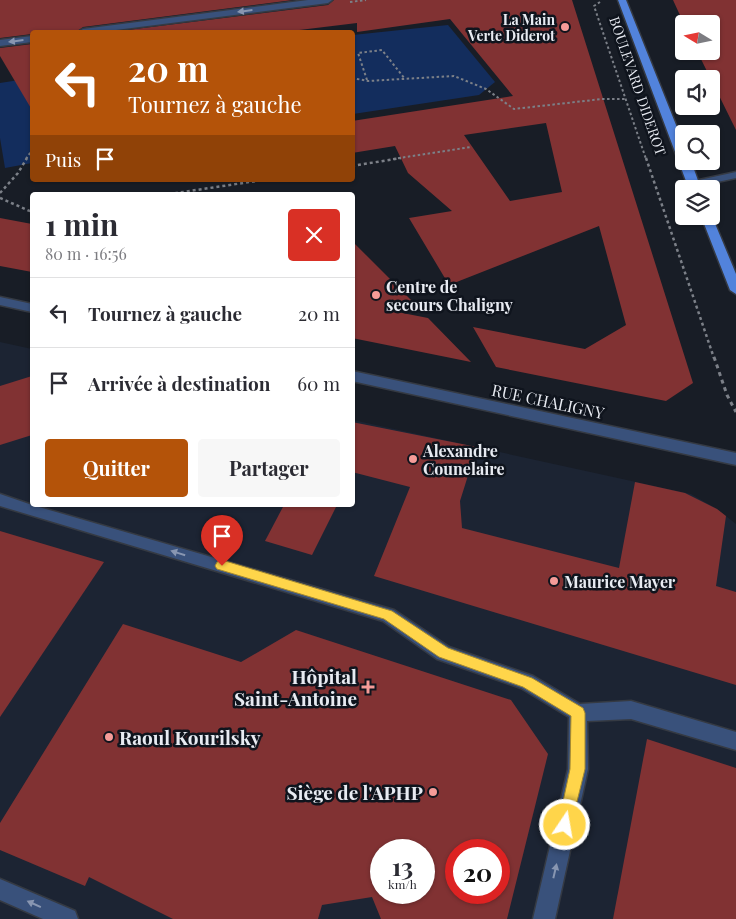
<!DOCTYPE html>
<html lang="fr">
<meta charset="utf-8">
<style>
body{margin:0;font-family:"Playfair Display",serif;background:#f7f7f7;color:#2b2b33;height:100vh;display:flex;flex-direction:column;font-size:19px;white-space:nowrap}
*{box-sizing:border-box;margin:0}
p{font-size:16px;color:#7c7c81}
.icon{flex:none;width:28px;height:28px;fill:none;stroke:currentColor;stroke-width:2;stroke-linecap:round;stroke-linejoin:round}
.map{position:relative;flex:1;overflow:hidden}
.side{position:absolute;left:30px;top:192px;width:325px;height:315px;display:flex;flex-direction:column;background:#fff;border-radius:5px;box-shadow:0 1px 4px #0004}
.side>*{flex:none}
.hud{position:absolute;left:30px;top:30px;width:325px;height:152px;border-radius:5px;box-shadow:0 1px 4px #0004;background:#b45309;color:#fff;overflow:hidden}
.needle{width:32px;rotate:280deg}
.controls{position:absolute;left:675px;top:15px;display:grid;gap:10px}
.controls a{display:grid;place-items:center;width:45px;height:45px;border-radius:5px;background:#fff;box-shadow:0 1px 4px #0004;font-size:25px}
.speed{position:absolute;left:370px;top:839px;display:flex;gap:10px;font-size:25px;font-weight:700;text-align:center}
.speed>*{display:grid;place-content:center;width:65px;height:65px;border-radius:50%;background:#fff;box-shadow:0 1px 4px #0004;line-height:1}
.speed small{font-size:12px;font-weight:400}
.speed .limit{border:8px solid #d22;background:#fff;color:#111}
.pin{position:absolute;display:grid;place-items:center;width:42px;height:42px;color:#fff;margin:-51px -21px;border-radius:50% 50% 50% 0;rotate:-45deg;box-shadow:0 0 5px #0007}
.pin .icon{rotate:45deg}
.me{position:absolute;width:55px;margin:-28px;rotate:12deg;stroke-linejoin:round;filter:drop-shadow(0 0 4px #0008)}
.turn{display:flex;align-items:center;gap:18px;height:105px;padding:0 15px;font-size:22px}
.turn .icon{width:65px;height:65px;stroke-width:2.5}
.turn b{display:block;font-size:35px;line-height:42px}
.then{display:flex;align-items:center;height:48px;padding:0 15px;background:#0003;gap:10px;font-size:19px}
.round{display:grid;place-items:center;flex:none;width:52px;height:52px;border-radius:5px;background:#f7f7f7}
.headline{display:flex;align-items:center;justify-content:space-between;height:85px;padding:0 15px}
h1{font-size:30px;font-weight:700;line-height:38px}
.action{display:flex;gap:10px;margin-top:auto;padding:10px 15px}
.action a{flex:1;height:58px;border-radius:5px;background:#b45309;color:#fff;font-size:20px;font-weight:700;line-height:58px;text-align:center}
.action a+a{background:#f7f7f7;color:#2b2b33}
ul{padding:0;list-style:none}
li{display:flex;align-items:center;gap:15px;height:70px;padding:0 15px;border-top:1px solid #e1e1e2}
li div{flex:1}
li b{display:block;font-size:19px}
li em{font-style:normal}
.map>svg:first-child{display:block}
.built{fill:#1c2433;fill-rule:evenodd}
.green{fill:#132d5d}
.building{fill:#813233;fill-rule:evenodd}
.lines{fill:none;stroke-linecap:round;stroke-linejoin:round}
.minor-casing{stroke:#353a43;stroke-width:3}
.major-casing{stroke:#353a43;stroke-width:3}
.path-far2{stroke:#7c8088;stroke-width:2;stroke-dasharray:2.5 2.5;stroke-linecap:butt}
.path-far1{stroke:#7c8088;stroke-width:2.5;stroke-dasharray:3 3;stroke-linecap:butt}
.path{stroke:#7c8088;stroke-width:3;stroke-dasharray:4 4;stroke-linecap:butt}
.minor{fill:#39517b;fill-rule:evenodd}
.major{fill:#5283dc;fill-rule:evenodd}
.oneway{fill:#8896b1}
.route{fill:#ffd54a;stroke:#a68a30}
.poi-dot{fill:#f59b98;stroke:#0f141d;stroke-width:2}
.labels{text-anchor:middle;dominant-baseline:central;stroke-width:5;stroke-linejoin:round;paint-order:stroke}
.far-poi-label{font-size:14px;font-weight:bold;fill:#e8ebf2;stroke:#0f141d;text-anchor:end}
.far-street-label{font-size:14px;fill:#e8ebf2;stroke:#0f141d}
.poi-label{font-size:16px;font-weight:bold;fill:#e8ebf2;stroke:#0f141d;text-anchor:start}
.street-label{font-size:16px;fill:#e8ebf2;stroke:#0f141d}
.near-poi-label{font-size:19px;font-weight:bold;fill:#e8ebf2;stroke:#0f141d;text-anchor:end}
</style>
<div class="map">
<svg width="736" height="919" viewBox="0 0 736 919">
<rect width="100%" height="100%" fill="#181d26"/>
<path class="built" d="M0 342 32 349V505H352L353 420 691 494 717 509 736 524V919H0ZM381 850H424V892H381ZM456 850H499V892H456Z"/>
<g class="green">
<polygon points="448,25 495,82 479,95 353,114 353,35"/>
<polygon points="32,78 32,163 5,168 0,138 0,83"/>
</g>
<g class="building">
<polygon points="0,0 293,0 83,27 76,32 32,32 32,34 0,38"/>
<path d="M334 0H572L693 383 666 401 496 367 473 327 585 349 626 325 599 226 449 285 409 218 452 211 408 173 395 146 352 153V121L513 96 450 19 357 32V23L283 32H111L328 5ZM546 123 562 192 510 201 464 135Z"/>
<polygon points="673,0 736,0 736,130 697,51 711,51 711,24 684,24"/>
<polygon points="32,44 32,110 0,56 0,48"/>
<polygon points="0,218 32,224 32,272 0,266"/>
<polygon points="352,241 411,300 387,310 428,318 471,362 352,338"/>
<polygon points="32,376 32,435 0,445 0,386"/>
<polygon points="352,422 477,447 460,501 462,528 619,568 635,482 685,493 717,509 726,516 716,586 736,592 736,685 374,576 410,487 352,472"/>
<polygon points="284,505 337,505 312,555 265,541"/>
<polygon points="0,531 104,562 0,717"/>
<path d="M123 624 241 662 296 630 511 700 548 754 507 919H381L372 897 322 905 318 919H173L89 877 85 886 0 850V823ZM381 850H424V892H381ZM456 850H499V892H456Z"/>
<polygon points="647,739 736,768 736,919 613,919"/>
</g>
<g class="lines">
<g class="minor-casing">
<g id="minor">
<polygon points="308,0 332,0 328,3 100,32 78,32 83,29"/>
<polygon points="32,36 32,42 0,46 0,40"/>
<polygon points="736,172 736,178 694,187 688,184 690,182"/>
<polygon points="0,297 32,304 32,312 0,305"/>
<polygon points="352,371 736,453 736,465 352,381"/>
<polygon points="0,494 32,505 394,610 449,647 533,676 580,704 631,701 736,732 736,750 631,719 587,721 588,769 555,919 533,919 568,769 569,717 521,688 437,659 383,621 0,506"/>
<polygon points="0,879 75,911 78,919 43,919 0,900"/>
</g>
</g>
<g class="major-casing">
<g id="major">
<polygon points="618,0 626,0 684,145 684,161 691,161 701,189 689,189"/>
<polygon points="711,214 736,274 736,294 730,290 701,216 711,216"/>
</g>
</g>
<g class="path-far2">
<polyline points="350,2 366,0"/>
<polyline points="600,2 594,6 646,159"/>
<polyline points="352,78 368,81 454,76 486,89 514,109 602,99 626,99"/>
<polyline points="367,80 358,53 382,50 405,79"/>
<polyline points="26,159 32,150"/>
<polyline points="393,159 471,147"/>
</g>
<g class="path-far1">
<polyline points="646,158 714,358"/>
<polyline points="352,166 401,158"/>
<polyline points="0,193 18,173 27,158"/>
<polyline points="163,195 263,180"/>
<polyline points="0,198 32,212"/>
</g>
<polyline class="path" points="714,357 727,395 736,412"/>
<use href="#minor" class="minor"/>
<use href="#major" class="major"/>
</g>
<defs><path id="oneway-solid" d="M-6-.8H1V-3.2L6.5 0L1 3.2V.8H-6Z" transform="scale(1.25)"/></defs>
<g class="oneway">
<use href="#oneway-solid" transform="translate(245 11) rotate(173)"/>
<use href="#oneway-solid" transform="translate(16 41) rotate(173)"/>
<use href="#oneway-solid" transform="translate(178 553) rotate(-163)"/>
<use href="#oneway-solid" transform="translate(555 871) rotate(-77)"/>
<use href="#oneway-solid" transform="translate(34 904) rotate(-156)"/>
</g>
<polygon class="route" points="222,560 392,611 448,648 532,678 583,708 585,713 585,769 570,830 565,833 560,830 558,825 570,769 571,716 523,687 439,657 384,619 217,569 215,566 217,562"/>
<g class="poi-dot">
<circle cx="565" cy="27" r="5"/>
<circle cx="376" cy="295" r="5"/>
<circle cx="413" cy="459" r="5"/>
<circle cx="554" cy="581" r="5"/>
<path d="M365.5 679.5h5v5h5v5h-5v5h-5v-5h-5v-5h5z"/>
<circle cx="109" cy="737" r="5"/>
<circle cx="433" cy="792" r="5"/>
</g>
<g class="labels">
<g class="far-poi-label">
<text x="555" y="19">La Main<tspan x="555" dy="16">Verte Diderot</tspan></text>
</g>
<g class="far-street-label">
<text transform="translate(638 86) rotate(71)">BOULEVARD DIDEROT</text>
</g>
<g class="poi-label">
<text x="386" y="286">Centre de<tspan x="386" dy="18">secours Chaligny</tspan></text>
<text x="423" y="450">Alexandre<tspan x="423" dy="18">Counelaire</tspan></text>
<text x="564" y="581">Maurice Mayer</text>
</g>
<g class="street-label">
<text transform="translate(548 401) rotate(12)">RUE CHALIGNY</text>
</g>
<g class="near-poi-label">
<text x="357" y="676">Hôpital<tspan x="357" dy="22">Saint-Antoine</tspan></text>
<text x="119" y="737" text-anchor="start">Raoul Kourilsky</text>
<text x="423" y="792">Siège de l'APHP</text>
</g>
</g>
</svg>
<div class="controls">
<a><svg class="needle" viewBox="-14 -14 28 28"><path d="M0-13l5 13h-10z" fill="#e53935"/><path d="M0 13l5-13h-10z" fill="#7c7c81"/></svg></a>
<a><svg class="icon" aria-label="sound" viewBox="0 0 24 24"><path d="M4 9h4l5-4v14l-5-4H4zM17 9q2 3 0 6"/></svg></a>
<a><svg class="icon" aria-label="search" viewBox="0 0 24 24"><circle cx="10" cy="10" r="6"/><path d="M15 15l6 6"/></svg></a>
<a><svg class="icon" aria-label="layers" viewBox="0 0 24 24"><path d="M12 4l9 5-9 5-9-5zM3 14l9 5 9-5"/></svg></a>
</div>
<div class="speed"><div>13<small>km/h</small></div><div class="limit">20</div></div>
<div class="pin" style="left:222px;top:566px;background:#d93025"><svg class="icon" aria-label="arrive" viewBox="0 0 24 24"><path d="M6 21V4h12l-3 4 3 4H6"/></svg></div>
<svg class="me" style="left:565px;top:825px" viewBox="-20 -20 40 40"><circle r="17" fill="#ffd54a" stroke="#fff" stroke-width="3"/><path d="M0-11L8 9 0 5-8 9z" fill="#fff"/></svg>
<div class="hud">
<div class="turn"><svg class="icon" aria-label="left" viewBox="0 0 24 24"><path d="M17 20v-9H6M10 6l-5 5 5 5"/></svg><div><b>20 m</b>Tournez à gauche</div></div>
<div class="then">Puis<svg class="icon" aria-label="arrive" viewBox="0 0 24 24"><path d="M6 21V4h12l-3 4 3 4H6"/></svg></div>
</div>
<section class="side">
<div class="headline"><div><h1>1 min</h1><p>80 m · 16:56</p></div><a class="round" style="background:#d93025;color:#fff"><svg class="icon" aria-label="close" viewBox="0 0 24 24"><path d="M6 6l12 12M18 6L6 18"/></svg></a></div>
<ul>
<li><svg class="icon" aria-label="left" viewBox="0 0 24 24"><path d="M17 20v-9H6M10 6l-5 5 5 5"/></svg><div><b>Tournez à gauche</b></div><em>20 m</em></li>
<li><svg class="icon" aria-label="arrive" viewBox="0 0 24 24"><path d="M6 21V4h12l-3 4 3 4H6"/></svg><div><b>Arrivée à destination</b></div><em>60 m</em></li>
</ul>
<div class="action"><a>Quitter</a><a>Partager</a></div>
</section>
</div>
